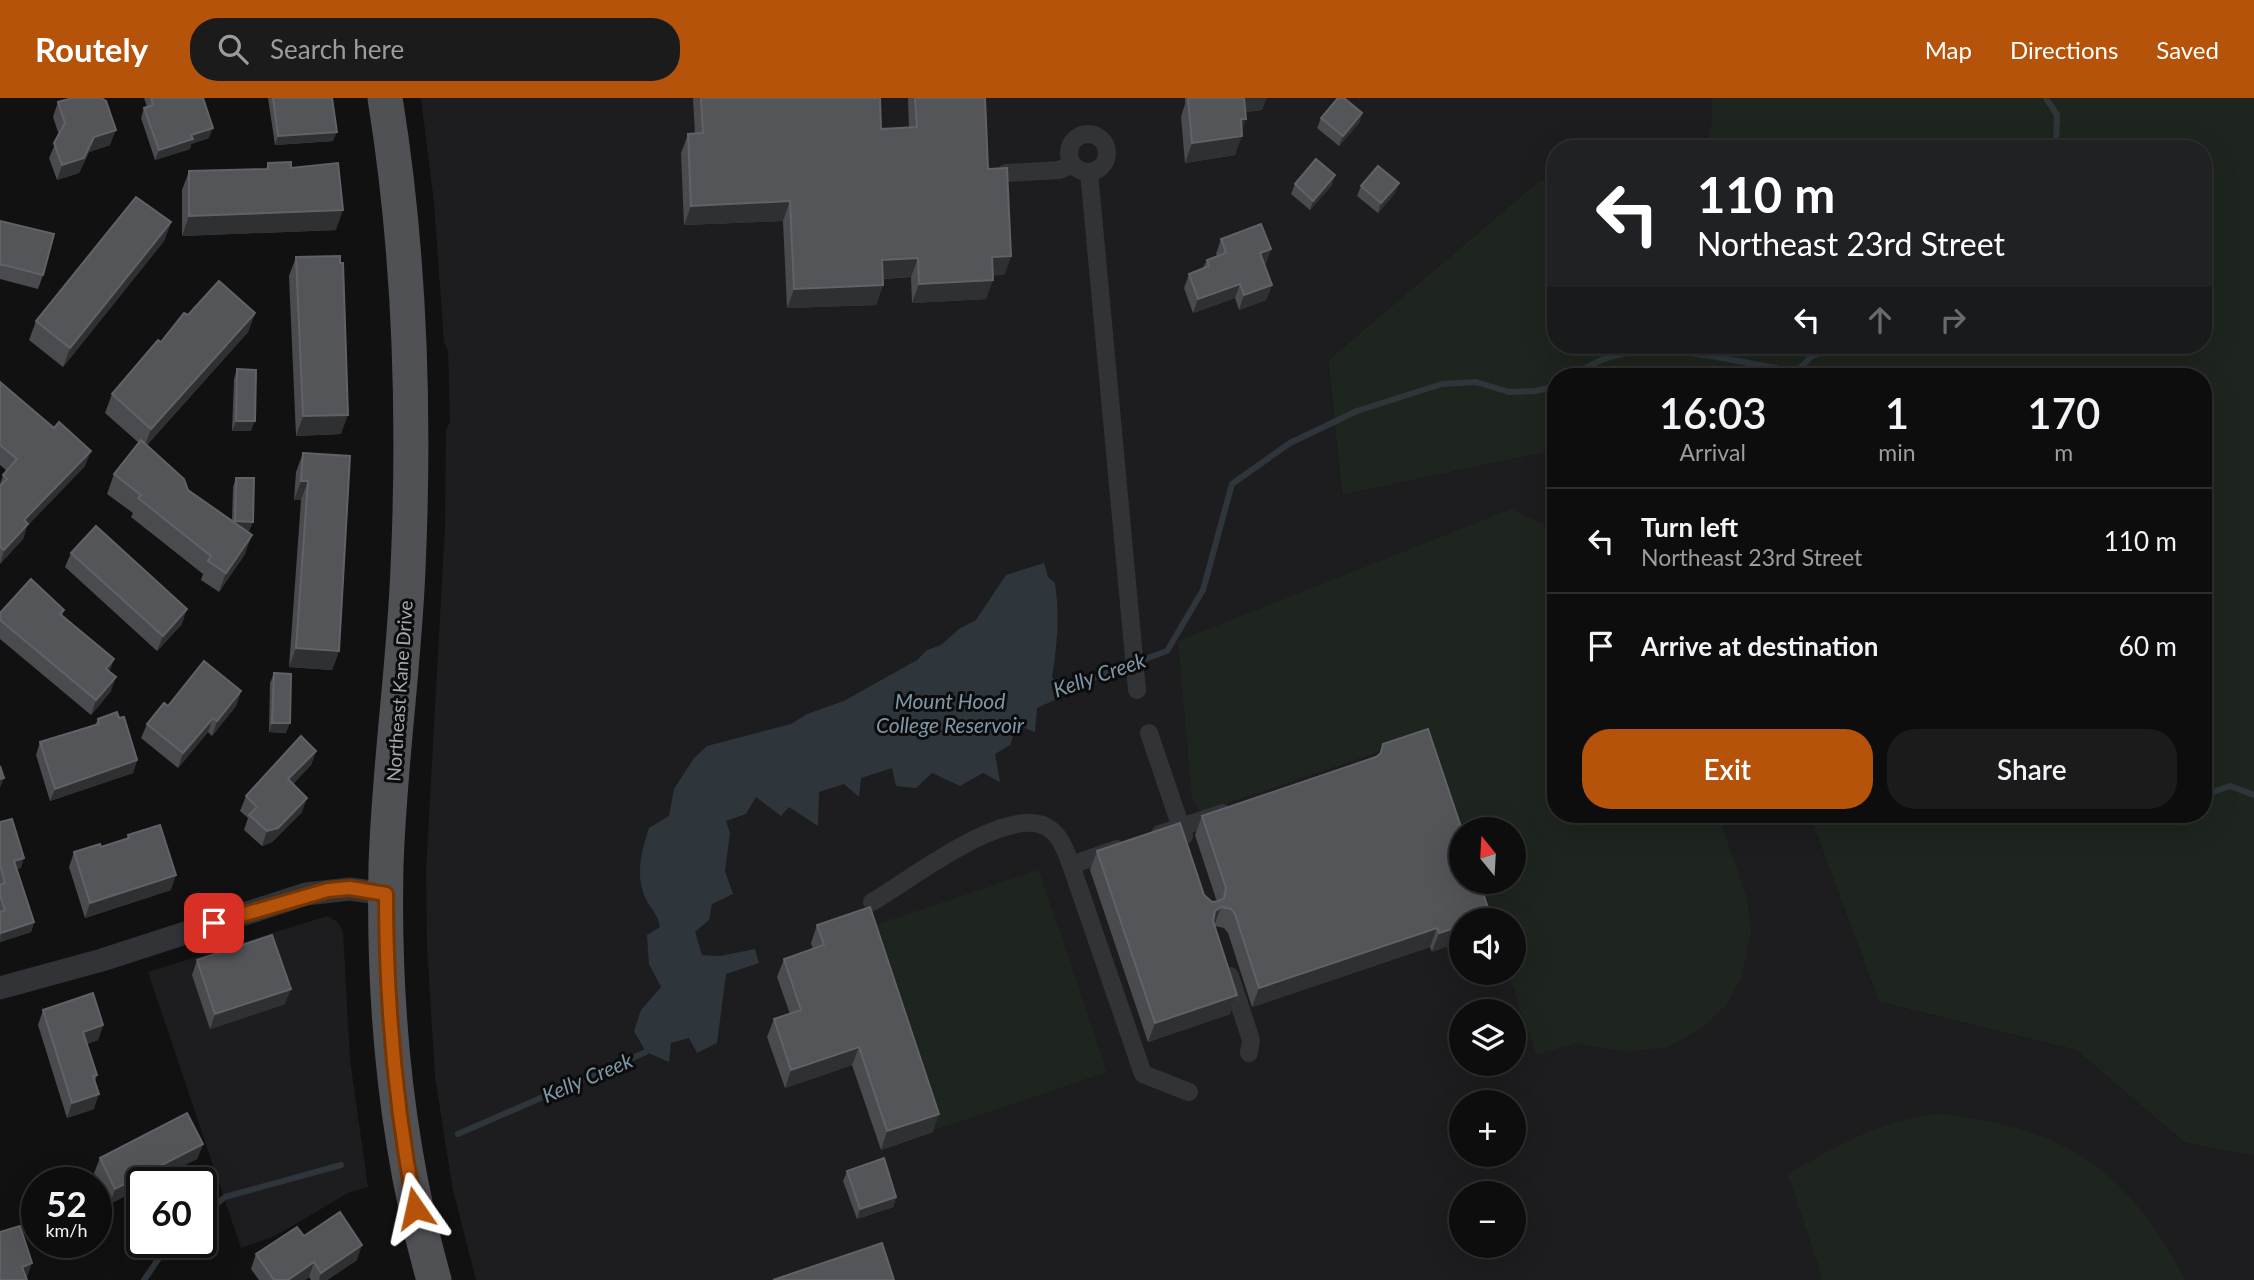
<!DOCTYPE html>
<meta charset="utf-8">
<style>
body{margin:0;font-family:Lato,sans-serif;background:#1b1b1c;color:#f1f3f6;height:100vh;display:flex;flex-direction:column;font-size:26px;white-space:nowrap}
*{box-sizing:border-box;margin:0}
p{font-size:23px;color:#9a9c9e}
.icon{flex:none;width:38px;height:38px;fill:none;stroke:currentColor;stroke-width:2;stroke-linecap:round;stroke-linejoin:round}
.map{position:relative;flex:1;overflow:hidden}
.details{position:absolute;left:1547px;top:270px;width:665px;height:455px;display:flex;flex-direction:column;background:#0d0d0e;border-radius:28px;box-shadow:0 7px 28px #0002,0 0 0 2px #2d2d2e}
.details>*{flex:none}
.top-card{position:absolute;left:1547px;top:42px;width:665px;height:214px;border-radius:28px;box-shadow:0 7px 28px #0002,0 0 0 2px #2d2d2e;background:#202124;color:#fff;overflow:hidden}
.needle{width:46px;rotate:342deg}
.controls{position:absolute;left:1449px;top:719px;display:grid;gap:14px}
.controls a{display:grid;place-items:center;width:77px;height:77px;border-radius:50%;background:#0d0d0e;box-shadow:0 7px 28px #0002,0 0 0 2px #2d2d2e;font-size:35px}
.speed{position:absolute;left:21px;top:1069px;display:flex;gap:14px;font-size:35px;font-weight:700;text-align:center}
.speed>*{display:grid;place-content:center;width:91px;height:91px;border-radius:50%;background:#0d0d0e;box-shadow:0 7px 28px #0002,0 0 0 2px #2d2d2e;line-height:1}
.speed small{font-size:18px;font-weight:400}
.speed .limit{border:4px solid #111;border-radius:10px;background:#fff;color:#111}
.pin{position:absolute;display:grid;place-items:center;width:60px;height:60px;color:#fff;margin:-30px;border-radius:14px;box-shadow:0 4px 10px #0006}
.me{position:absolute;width:77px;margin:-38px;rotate:349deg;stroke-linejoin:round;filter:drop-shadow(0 0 5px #0008)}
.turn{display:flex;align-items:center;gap:24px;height:147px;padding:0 35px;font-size:32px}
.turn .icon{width:91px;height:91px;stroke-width:2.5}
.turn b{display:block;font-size:49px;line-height:60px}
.lanes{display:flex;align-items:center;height:66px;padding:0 35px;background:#0003;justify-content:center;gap:35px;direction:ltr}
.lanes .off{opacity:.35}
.eta{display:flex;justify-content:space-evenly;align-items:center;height:119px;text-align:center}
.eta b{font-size:42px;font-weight:600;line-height:49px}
.cta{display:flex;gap:14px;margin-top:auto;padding:14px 35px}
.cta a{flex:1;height:80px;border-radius:28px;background:#b45309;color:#fff;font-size:28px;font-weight:600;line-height:80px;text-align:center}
.cta a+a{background:#1b1b1c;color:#f1f3f6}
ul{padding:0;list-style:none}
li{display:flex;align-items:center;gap:21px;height:105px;padding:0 35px;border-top:2px solid #2d2d2e}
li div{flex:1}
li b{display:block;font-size:26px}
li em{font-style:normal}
header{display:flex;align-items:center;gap:42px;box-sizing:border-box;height:98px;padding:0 35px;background:#b45309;color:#fff}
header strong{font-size:33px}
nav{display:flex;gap:38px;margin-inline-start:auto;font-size:24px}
.search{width:490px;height:63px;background:#1b1b1c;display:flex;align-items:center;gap:18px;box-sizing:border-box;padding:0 24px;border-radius:28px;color:#9a9c9e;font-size:26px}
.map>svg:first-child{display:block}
.built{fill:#1d1d1f;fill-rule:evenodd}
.green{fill:#1e241e}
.water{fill:#2e363b}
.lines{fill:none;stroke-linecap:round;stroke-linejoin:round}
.stream{stroke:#2e363b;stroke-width:6}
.pedestrian{stroke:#323337;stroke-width:18}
.minor{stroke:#323337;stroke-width:23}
.primary{stroke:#4f5155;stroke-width:35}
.wall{fill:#4a4b4e}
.shaded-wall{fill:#2f3032}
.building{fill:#535559;stroke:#606267;stroke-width:2}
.route-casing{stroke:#753606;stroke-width:18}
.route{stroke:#b45309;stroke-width:12}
.labels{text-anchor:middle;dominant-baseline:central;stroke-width:6;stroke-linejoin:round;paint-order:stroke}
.street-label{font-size:19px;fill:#a4a9b1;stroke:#0c0c0d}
.water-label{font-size:21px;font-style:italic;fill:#7e98a9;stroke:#0c0c0d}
</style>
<header>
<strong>Routely</strong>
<div class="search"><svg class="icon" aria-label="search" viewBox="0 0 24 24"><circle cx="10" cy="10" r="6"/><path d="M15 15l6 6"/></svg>Search here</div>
<nav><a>Map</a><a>Directions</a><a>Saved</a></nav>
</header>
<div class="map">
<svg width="2254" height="1182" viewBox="0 0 2254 1182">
<rect width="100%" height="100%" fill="#111112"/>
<g class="built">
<path d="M421 0H1712L1711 28 1703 51H1556V84L1540 82 1328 262 1342 397 1556 352V716H1809L1879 904 2076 952 2185 1045 2254 1058V1182H476L453 1092 444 1037 435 978 427 848 426 772 445 428 446 332 450 324 448 254 444 244 434 104ZM1461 732H1514V784H1461ZM1461 822H1514V875H1461ZM1461 914H1514V966H1461ZM1461 1004H1514V1057H1461ZM1461 1096H1514V1148H1461Z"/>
<polygon points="327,818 338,824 343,834 350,962 368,1089 348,1095 275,1138 241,1150 148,874"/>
</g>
<g class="green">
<polygon points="1712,0 2254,0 2254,1058 2185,1045 2076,952 1879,904 1809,716 2203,716 2203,278 1556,278 1556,352 1342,397 1328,262 1540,82 1556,84 1556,247 2203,247 2203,51 1703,51 1711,28"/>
<polygon points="1511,411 1556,432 1556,716 1718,716 1747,800 1751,834 1741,881 1726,907 1702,930 1668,949 1628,954 1576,945 1536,957 1508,875 1514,875 1514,822 1490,822 1477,784 1514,784 1514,732 1461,732 1426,638 1201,714 1192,701 1178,543"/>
<polygon points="1039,772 1107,974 935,1032 866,830"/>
<path d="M1942 1016C2067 1030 2127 1071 2185 1182H1823L1788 1076C1837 1048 1885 1019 1942 1016Z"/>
</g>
<path class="water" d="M1044 465 1048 479 1055 485C1060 518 1057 548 1052 580L1065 586 1068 596 1037 610 1035 634 1017 627 1010 647 995 656 1000 684 983 675 960 688 932 675 916 690 896 688 892 670 861 680 859 699 844 686 819 694 818 728 789 709 781 718 756 699 746 716 726 723 730 735 725 773 733 796 712 806 709 822 695 834 702 857 720 858 755 851 759 865 726 876 717 945 697 955 689 940 671 945 669 964 646 954 634 933 641 912 661 889 649 866 647 837 660 829C658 818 654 814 648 805 634 781 641 754 649 730L669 718 674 691 694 660 707 648 791 626 807 616 844 603 917 562 927 552 941 547 959 531 976 522 1006 477Z"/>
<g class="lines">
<g class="stream">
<polyline points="2046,0 2057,17 2056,51"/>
<path d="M1575 278C1628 233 1714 260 1776 270L1792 278"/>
<polyline points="1792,278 1812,258 1842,247"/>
<polyline points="1060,592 1167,553 1203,492 1232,386 1290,345 1357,313 1442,286 1476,284 1509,294 1536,293 1556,288"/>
<polyline points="2203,698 2230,688 2254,697"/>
<polyline points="1975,716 1980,716"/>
<polyline points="458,1036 646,954 650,949"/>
<polyline points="201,1119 225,1099 341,1067"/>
<polyline points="144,1182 170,1144"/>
</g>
<g class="pedestrian">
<circle cx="1088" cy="55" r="19"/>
<polyline points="1089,74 1137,592"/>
<polyline points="1006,75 1059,72 1072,67"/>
<polyline points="1149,635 1184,738"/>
<polyline points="1160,736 1223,715"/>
<polyline points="1117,751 1071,767 1143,976 1189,994"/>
<path d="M872 804C909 783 1002 709 1045 728 1060 735 1066 753 1071 767"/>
<polyline points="1230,878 1251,942 1249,955"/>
</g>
<polyline class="minor" points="0,890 102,862 306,796 350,791 386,796"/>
<path class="primary" d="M385 0C410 154 415 315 408 471 404 570 389 669 386 768 383 908 396 1048 434 1182"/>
</g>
<g class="wall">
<polygon points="144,0 203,0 209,40 191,46 190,51 155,62 141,20 144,10 147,9"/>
<polygon points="268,0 332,0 333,43 275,47"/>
<polygon points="693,0 880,0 881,31 909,30 908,0 985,0 988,71 1011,158 1004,177 992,177 986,201 912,205 911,179 883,181 883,187 876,207 787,210 783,123 684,127 681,55 688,36 695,36"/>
<polygon points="1185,0 1266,0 1262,12 1245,14 1235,57 1185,65 1181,19 1185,6"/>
<polygon points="58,4 110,47 89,54 79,75 57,82 49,60 59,37 53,19"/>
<polygon points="1362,15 1359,25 1339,48 1317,30 1321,20"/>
<polygon points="268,65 291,70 336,132 182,138 182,92 189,73 266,71"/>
<polygon points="1295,86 1332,87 1310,112 1291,96"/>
<polygon points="1361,88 1395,95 1378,115 1357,98"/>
<polygon points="0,123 43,177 38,191 0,181"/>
<polygon points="171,124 164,143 63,269 29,242 36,223"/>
<polygon points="1221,141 1266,166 1264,166 1272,187 1266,202 1239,212 1235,200 1193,215 1184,190 1189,176 1203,170 1207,162 1217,158 1216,156"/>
<polygon points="296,159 341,336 296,338 289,178"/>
<polygon points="255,215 248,234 147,347 188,392 232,422 233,389 236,380 253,424 249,433 248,433 245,456 219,494 201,482 203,476 131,419 133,415 107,396 114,376 139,345 105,315 112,296 188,217"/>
<polygon points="237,271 251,333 232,333 234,281"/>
<polygon points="0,284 85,368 27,428 23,441 0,466 0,386 3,377 7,373 0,367"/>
<polygon points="303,355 339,553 332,572 289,569 301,402 294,402 296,374"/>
<polygon points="71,455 182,526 157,553 65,469"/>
<polygon points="64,512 62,518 111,593 91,617 0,541 0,515"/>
<polygon points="274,575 286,635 269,634 270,585"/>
<polygon points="241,593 236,608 212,638 208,634 178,670 141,640 147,626 168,608"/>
<polygon points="98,621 137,662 133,675 50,703 36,657 40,644 95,627"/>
<polygon points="1383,646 1461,784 1432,854 1430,849 1252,909 1228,835 1224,830 1215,828 1237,897 1230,916 1148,944 1090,772 1097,753 1212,804 1217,804 1195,737 1202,718 1376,659 1379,656"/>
<polygon points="316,653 311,667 293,686 302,714 272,744 262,748 244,732 248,720 240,713 246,698"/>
<polygon points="0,724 21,770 16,771 34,824 31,834 0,844"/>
<polygon points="128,737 171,792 85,820 69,769 74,754 101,749 127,741"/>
<polygon points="817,827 933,1034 881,1052 852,967 785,990 767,939 774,921 790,916 777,879 784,861 813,851 811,845"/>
<polygon points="197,862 285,906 210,931 192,877"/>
<polygon points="43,912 103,927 98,942 87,946 97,977 95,983 94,1011 67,1020 38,927"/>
<polygon points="203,1046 197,1061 142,1085 142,1089 110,1106 94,1075 100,1060"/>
<polygon points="847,1073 896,1099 893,1109 857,1121 843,1083"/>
<polygon points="256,1156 357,1162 327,1182 311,1182 309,1179 305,1182 259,1182 251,1171"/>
</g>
<g class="shaded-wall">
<polygon points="1242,0 1266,0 1262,12 1236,15"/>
<polygon points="1362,15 1359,25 1339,48 1343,38"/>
<polygon points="1241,21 1246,21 1240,38 1242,38 1235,57 1185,65 1192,45"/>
<polygon points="213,30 209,40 191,46 190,51 155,62 159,52 191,37"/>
<polygon points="116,32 110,47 89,54 79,75 57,82 62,67 94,39"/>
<polygon points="337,34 333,43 275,47 278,38"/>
<polygon points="1335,77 1332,87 1310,112 1313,103"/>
<polygon points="1399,85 1395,95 1378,115 1381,105"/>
<polygon points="790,103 783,123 684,127 691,108"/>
<polygon points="343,112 336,132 182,138 189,118"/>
<polygon points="171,124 164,143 63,269 70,250"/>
<polygon points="1271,151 1266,166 1255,170 1260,155"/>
<polygon points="1011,158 1004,177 985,178 992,159"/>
<polygon points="918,160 911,179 875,181 882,162"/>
<polygon points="993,182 986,201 912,205 919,186"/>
<polygon points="1240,186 1235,200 1193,215 1198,201"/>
<polygon points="883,187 876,207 787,210 794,191"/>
<polygon points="1272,187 1266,202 1239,212 1244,197"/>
<polygon points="255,215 248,234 144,350 151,331"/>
<polygon points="348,317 341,336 296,338 303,318"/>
<polygon points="236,323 255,323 251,333 232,333"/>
<polygon points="91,353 85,368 27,428 23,441 0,466 4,452 24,422"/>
<polygon points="301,383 308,383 301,402 294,402"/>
<polygon points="235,423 253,424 249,433 231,433"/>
<polygon points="252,437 245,456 219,494 226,475"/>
<polygon points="187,511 182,526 157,553 163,538"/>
<polygon points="296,550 339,553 332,572 289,569"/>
<polygon points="114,561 109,576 106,571"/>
<polygon points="116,579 111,593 91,617 96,602"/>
<polygon points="241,593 236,608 212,638 217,623"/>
<polygon points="213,620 208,634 178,670 183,655"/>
<polygon points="272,625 290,625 286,635 269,634"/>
<polygon points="316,653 311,667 283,696 288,681"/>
<polygon points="137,662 133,675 50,703 55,691"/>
<polygon points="4,680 0,690 0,681"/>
<polygon points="307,700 302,714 272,744 262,748 267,733"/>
<polygon points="24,760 21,770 10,773 14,763"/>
<polygon points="176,777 171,792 85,820 90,805"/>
<polygon points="1221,809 1214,828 1208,832 1215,813"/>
<polygon points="1491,818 1489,822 1477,822"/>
<polygon points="34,824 31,834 0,844 1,835"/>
<polygon points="1461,828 1461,844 1432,854 1439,835"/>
<polygon points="1437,830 1430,849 1252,909 1259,890"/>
<polygon points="291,891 285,906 210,931 215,916"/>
<polygon points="1237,897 1230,916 1148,944 1155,925"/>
<polygon points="103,927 98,942 78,949 83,934"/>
<polygon points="859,949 852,967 785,990 791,972"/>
<polygon points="99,996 94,1011 67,1020 72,1005"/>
<polygon points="939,1016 933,1034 881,1052 887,1033"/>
<polygon points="203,1046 197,1061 150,1085 142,1085 142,1089 110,1106 115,1091"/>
<polygon points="896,1099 893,1109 857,1121 860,1111"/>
<polygon points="362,1147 357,1162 327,1182 319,1182 321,1175"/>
<polygon points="314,1164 309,1179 305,1182 288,1182"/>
<polygon points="32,1165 26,1182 22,1169"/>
</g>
<g class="building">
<polygon points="72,0 101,0 106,3 116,32 94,39 84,60 62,67 54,45 65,25 58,4"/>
<polygon points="151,0 203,0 213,30 191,37 193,41 159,52 144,10 153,7"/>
<polygon points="273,0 332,0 337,34 278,38"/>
<polygon points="701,0 880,0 881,31 917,29 915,0 985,0 988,71 1007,70 1011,158 992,159 993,182 919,186 918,160 882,162 883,187 794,191 790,103 691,108 688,36 703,35"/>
<polygon points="1188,0 1244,0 1246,21 1241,21 1242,38 1192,45"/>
<polygon points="1338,0 1344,0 1362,15 1343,38 1321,20"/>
<polygon points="1316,61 1335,77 1313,103 1295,86"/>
<polygon points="291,64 291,70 338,65 343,112 189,118 189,73 268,71 268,65"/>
<polygon points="1378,68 1399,85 1381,105 1361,88"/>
<polygon points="136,99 171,124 70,250 36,223"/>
<polygon points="0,123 54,136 43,177 0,166 0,168"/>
<polygon points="1261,126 1271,151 1260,155 1272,187 1244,197 1240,186 1198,201 1189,176 1209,168 1207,162 1226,155 1221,141"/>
<polygon points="340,158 340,165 343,165 348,317 303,318 296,159"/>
<polygon points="219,183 255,215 151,331 112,296 158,242 161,244 184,215 188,217"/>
<polygon points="237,271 256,272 255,323 236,323"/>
<polygon points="0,284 54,330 59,324 91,353 24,422 28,426 4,452 0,449 0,388 7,381 3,377 17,361 0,347"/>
<polygon points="141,342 184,381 188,392 252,437 226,475 208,463 211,458 138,400 141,397 114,376"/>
<polygon points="303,355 350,358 339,553 296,550 308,383 301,383"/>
<polygon points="236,380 254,380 253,424 235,423"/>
<polygon points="96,428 187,511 163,538 71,455"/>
<polygon points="31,481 64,512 60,516 114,561 106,571 116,579 96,602 0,522 0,515"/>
<polygon points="204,563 241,593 217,623 213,620 183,655 147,626 164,605 168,608"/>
<polygon points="274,575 291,576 290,625 272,625"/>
<polygon points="117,614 119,620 124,619 137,662 55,691 40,644 99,626 98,621"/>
<polygon points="1428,631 1462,732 1461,784 1479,784 1491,818 1477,822 1461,822 1461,828 1439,835 1437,830 1259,890 1235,816 1231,811 1221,809 1215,813 1213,823 1237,897 1155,925 1097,753 1180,725 1204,797 1212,804 1219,803 1224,800 1226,790 1202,718 1376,659 1381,655 1383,646"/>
<polygon points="301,638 316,653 288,681 307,700 278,730 267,733 249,717 257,709 246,698"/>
<polygon points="0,668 4,680 0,681"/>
<polygon points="12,721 24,760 14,763 34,824 1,835 0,832 0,814 5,812 0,797 0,787 5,785 0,767 0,724"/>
<polygon points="160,727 176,777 90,805 74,754 100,746 101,749 129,740 128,737"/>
<polygon points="870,809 939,1016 887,1033 859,949 791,972 774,921 801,912 784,861 824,847 817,827"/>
<polygon points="272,837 291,891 215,916 197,862"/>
<polygon points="93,895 103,927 83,934 97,977 93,978 99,996 72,1005 43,912"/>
<polygon points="187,1015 203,1046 115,1091 100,1060"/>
<polygon points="884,1060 896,1099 860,1111 847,1073"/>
<polygon points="340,1114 362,1147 321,1175 314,1164 288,1182 274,1182 256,1156 297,1129 304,1138"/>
<polygon points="20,1128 32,1165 22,1169 27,1182 0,1182 0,1134"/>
<polygon points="882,1145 894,1182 773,1182"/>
</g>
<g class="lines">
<g class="route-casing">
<path id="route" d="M214 825 328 792 350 790 386 796C386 902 395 1006 415 1110"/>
</g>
<use href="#route" class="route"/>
</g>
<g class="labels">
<g class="street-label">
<text transform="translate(399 593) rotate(-86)">Northeast Kane Drive</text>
</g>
<g class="water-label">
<text transform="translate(1099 576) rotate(-19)">Kelly Creek</text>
<text x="950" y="602">Mount Hood<tspan x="950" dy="24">College Reservoir</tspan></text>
<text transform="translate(587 979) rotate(-23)">Kelly Creek</text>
</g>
</g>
</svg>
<div class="controls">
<a><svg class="needle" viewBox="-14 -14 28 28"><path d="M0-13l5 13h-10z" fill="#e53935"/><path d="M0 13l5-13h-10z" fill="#9a9c9e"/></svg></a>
<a><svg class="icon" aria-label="sound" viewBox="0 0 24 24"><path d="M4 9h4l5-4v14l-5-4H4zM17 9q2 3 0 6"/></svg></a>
<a><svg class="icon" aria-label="layers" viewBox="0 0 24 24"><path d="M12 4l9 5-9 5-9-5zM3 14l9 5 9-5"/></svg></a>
<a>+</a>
<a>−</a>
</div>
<div class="speed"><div>52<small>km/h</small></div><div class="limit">60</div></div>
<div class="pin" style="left:214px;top:825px;background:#d93025"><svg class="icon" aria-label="arrive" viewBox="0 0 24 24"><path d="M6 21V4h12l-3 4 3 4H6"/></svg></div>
<svg class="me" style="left:415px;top:1110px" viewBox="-20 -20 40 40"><path d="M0-17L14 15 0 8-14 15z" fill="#b45309" stroke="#fff" stroke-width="4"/></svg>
<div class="top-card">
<div class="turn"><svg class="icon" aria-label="left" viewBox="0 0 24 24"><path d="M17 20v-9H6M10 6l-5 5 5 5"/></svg><div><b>110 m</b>Northeast 23rd Street</div></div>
<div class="lanes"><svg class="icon" aria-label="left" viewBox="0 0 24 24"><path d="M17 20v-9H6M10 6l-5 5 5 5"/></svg><svg class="icon off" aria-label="ahead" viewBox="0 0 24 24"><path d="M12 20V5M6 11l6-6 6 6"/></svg><svg class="icon off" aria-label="right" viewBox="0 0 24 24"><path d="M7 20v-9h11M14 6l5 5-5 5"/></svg></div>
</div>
<section class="details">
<div class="eta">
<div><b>16:03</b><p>Arrival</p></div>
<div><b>1</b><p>min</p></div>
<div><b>170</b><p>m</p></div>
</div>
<ul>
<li><svg class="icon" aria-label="left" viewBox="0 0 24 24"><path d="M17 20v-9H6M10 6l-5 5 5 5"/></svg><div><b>Turn left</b><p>Northeast 23rd Street</p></div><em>110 m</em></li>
<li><svg class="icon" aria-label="arrive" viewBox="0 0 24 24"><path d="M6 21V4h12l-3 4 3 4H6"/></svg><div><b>Arrive at destination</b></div><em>60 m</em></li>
</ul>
<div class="cta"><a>Exit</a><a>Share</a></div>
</section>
</div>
